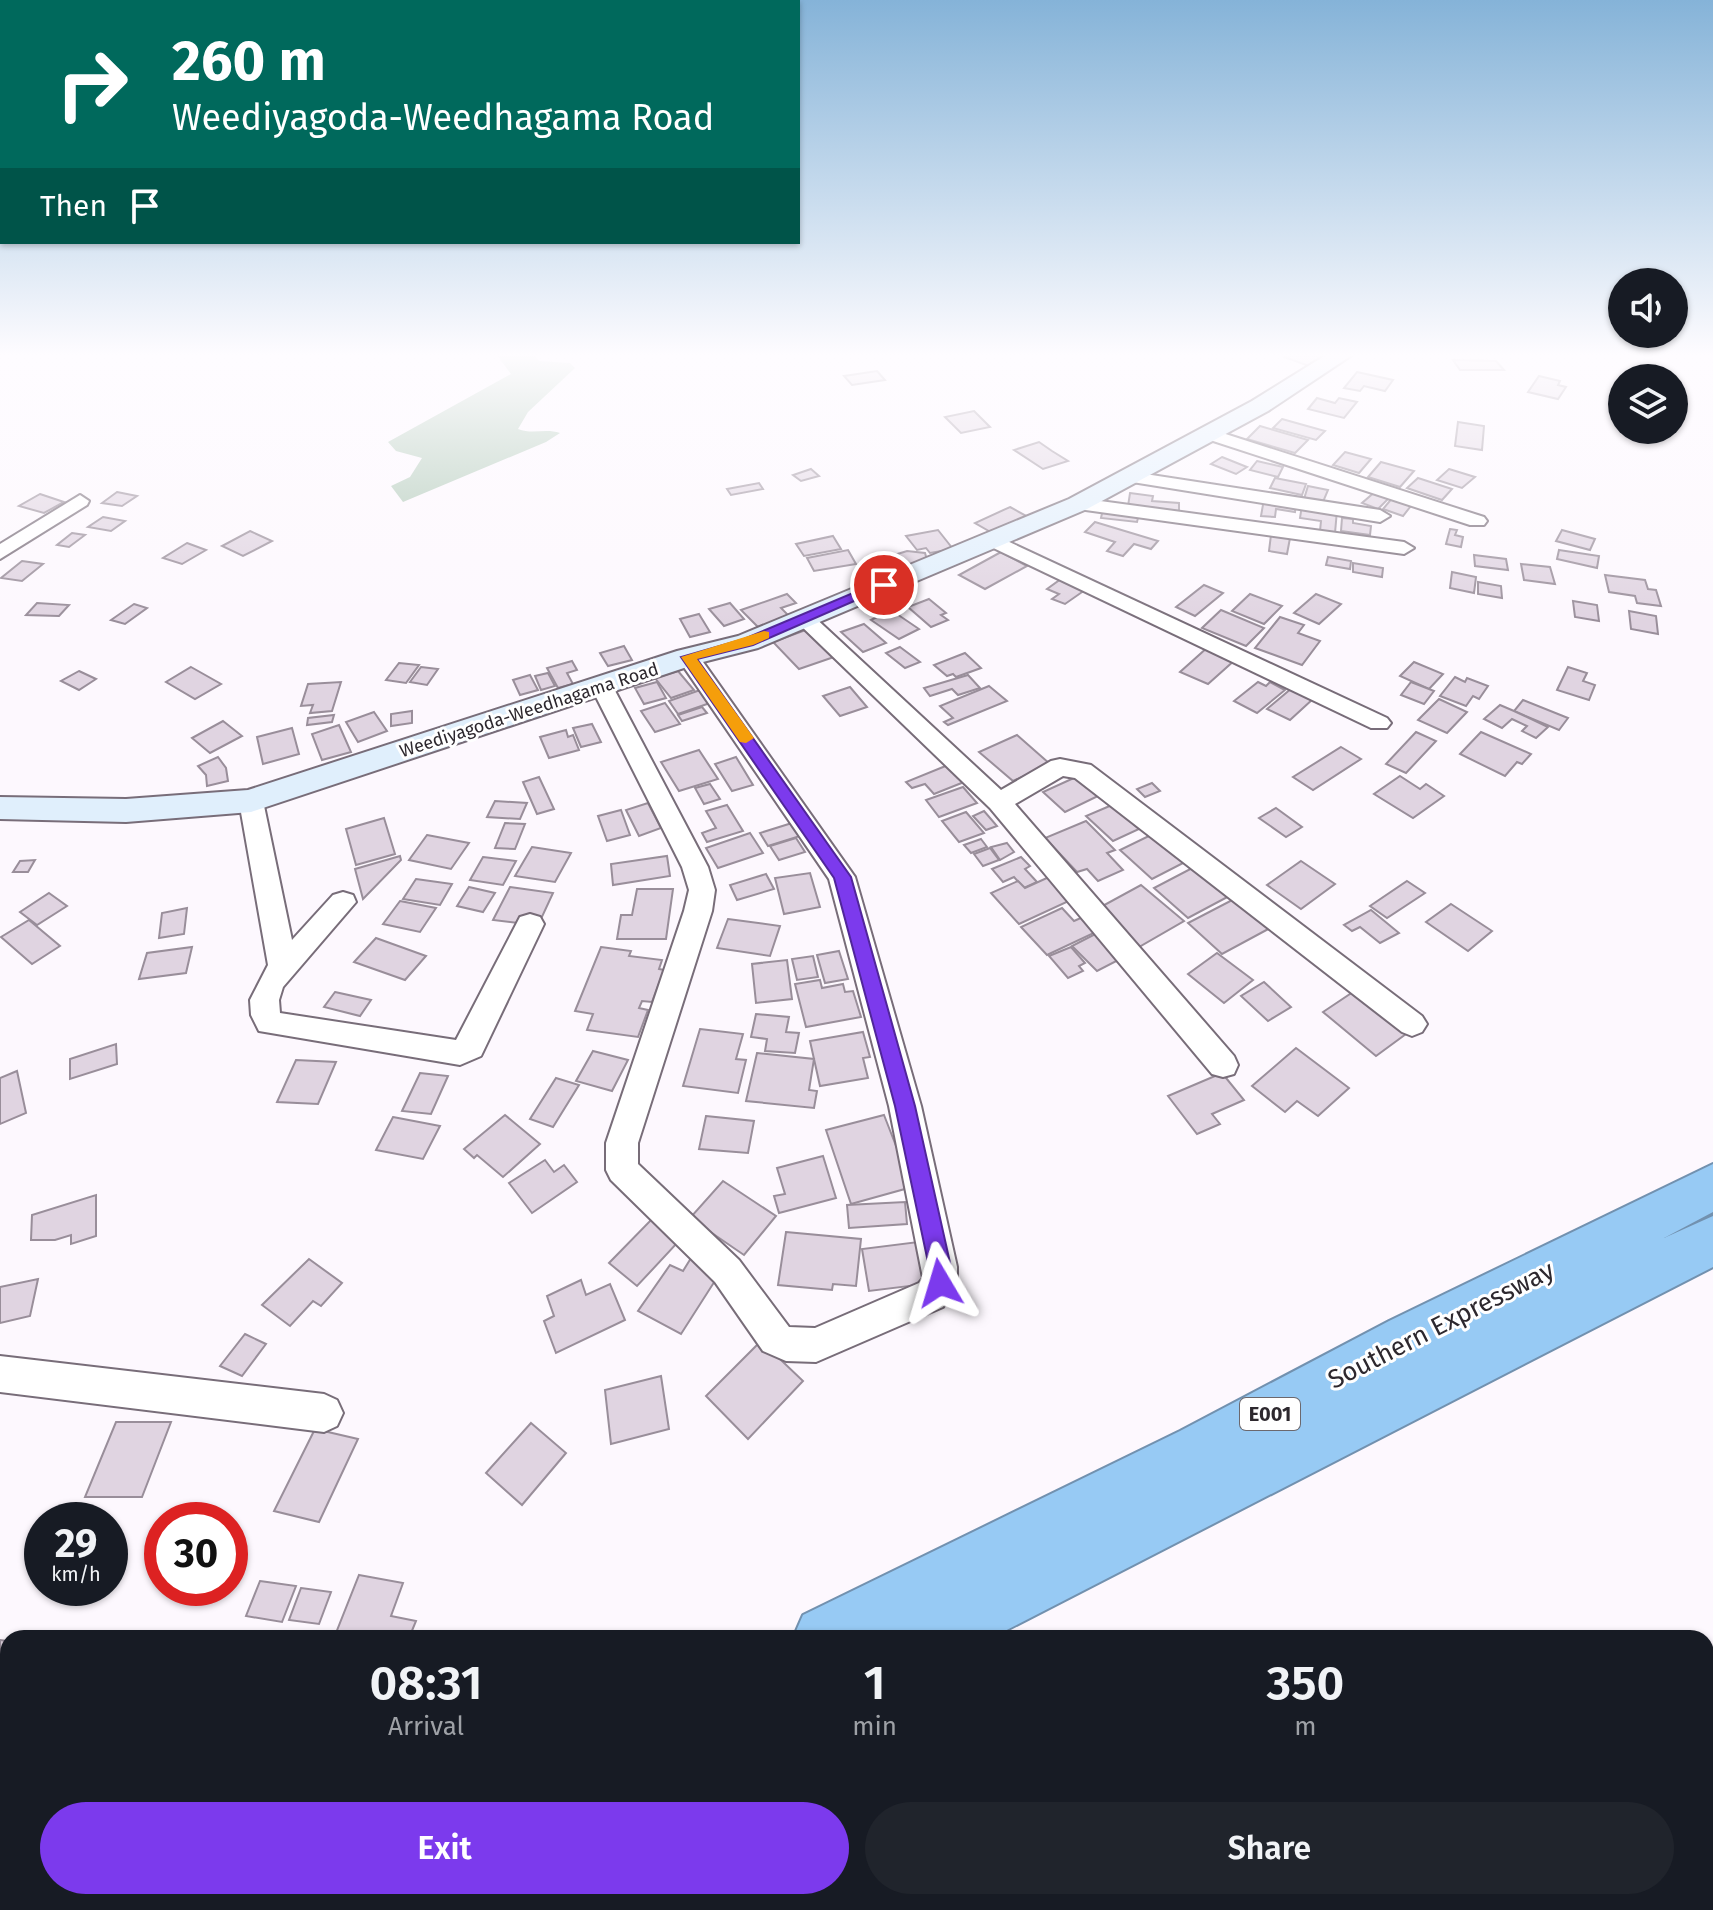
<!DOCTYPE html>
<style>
body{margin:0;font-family:"Fira Sans",sans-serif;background:#20242c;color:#f1f3f6;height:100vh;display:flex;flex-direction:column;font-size:30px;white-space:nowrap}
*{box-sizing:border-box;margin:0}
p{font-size:26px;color:#9ea1a6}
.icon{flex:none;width:44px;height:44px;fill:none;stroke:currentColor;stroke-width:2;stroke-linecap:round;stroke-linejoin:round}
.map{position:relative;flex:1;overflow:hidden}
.side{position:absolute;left:0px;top:1630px;width:1714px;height:280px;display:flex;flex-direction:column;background:#171b24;border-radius:24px 24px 0 0;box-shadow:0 2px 6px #0004}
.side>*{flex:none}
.banner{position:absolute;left:0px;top:0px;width:800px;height:244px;box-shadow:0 2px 6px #0004;background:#00695c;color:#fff;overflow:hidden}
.buttons{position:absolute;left:1608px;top:268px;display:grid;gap:16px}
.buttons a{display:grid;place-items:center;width:80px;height:80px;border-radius:50%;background:#171b24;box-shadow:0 2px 6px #0004;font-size:40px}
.speed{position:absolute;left:24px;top:1502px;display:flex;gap:16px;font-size:40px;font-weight:700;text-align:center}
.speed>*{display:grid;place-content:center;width:104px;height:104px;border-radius:50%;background:#171b24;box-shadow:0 2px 6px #0004;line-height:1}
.speed small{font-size:20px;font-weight:400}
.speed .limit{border:12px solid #d22;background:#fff;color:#111}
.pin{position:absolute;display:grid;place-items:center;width:68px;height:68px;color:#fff;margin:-34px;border:4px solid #fff;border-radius:50%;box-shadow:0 2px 8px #0007}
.me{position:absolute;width:88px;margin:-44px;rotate:353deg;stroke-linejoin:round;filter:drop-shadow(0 0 6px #0008)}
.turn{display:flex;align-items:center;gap:28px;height:168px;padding:0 40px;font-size:36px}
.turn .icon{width:104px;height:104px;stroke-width:2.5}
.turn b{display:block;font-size:56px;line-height:68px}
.then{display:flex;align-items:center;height:76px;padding:0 40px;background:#0003;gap:16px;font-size:30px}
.eta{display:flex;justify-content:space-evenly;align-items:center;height:136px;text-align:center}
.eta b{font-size:48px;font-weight:600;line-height:56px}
.button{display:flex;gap:16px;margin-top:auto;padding:16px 40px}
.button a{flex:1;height:92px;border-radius:48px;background:#7c3aed;color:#fff;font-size:32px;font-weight:600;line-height:92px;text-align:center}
.button a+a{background:#20242c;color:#f1f3f6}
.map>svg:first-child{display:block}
.forest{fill:#acc7b4}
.building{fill:#e0d4e1;stroke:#998e9a;stroke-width:2}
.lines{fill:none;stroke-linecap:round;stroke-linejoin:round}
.street-casing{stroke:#786d79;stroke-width:4}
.secondary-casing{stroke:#786d79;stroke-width:4}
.highway-casing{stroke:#7291af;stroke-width:4}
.street{fill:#fff;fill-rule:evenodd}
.secondary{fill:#e0effc;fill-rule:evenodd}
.highway{fill:#97caf4;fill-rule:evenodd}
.route{fill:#7c3aed;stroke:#51269a;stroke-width:2}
.slow{fill:#f59e0b}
.labels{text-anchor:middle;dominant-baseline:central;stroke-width:6;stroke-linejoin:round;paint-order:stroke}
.far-street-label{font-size:18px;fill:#2d282e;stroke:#fff}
.shield{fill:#fff;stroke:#6c686d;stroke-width:2}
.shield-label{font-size:20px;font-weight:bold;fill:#2d282e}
.near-street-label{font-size:26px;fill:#2d282e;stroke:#fff}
</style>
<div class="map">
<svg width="1713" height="1910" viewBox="0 0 1713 1910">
<rect width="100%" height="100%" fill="#fdf8fe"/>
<path class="forest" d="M497 355H535L539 361 570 363 575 368 528 412 518 429C533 435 545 428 560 433L546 442 403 502 391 486 410 477 422 458 396 451 388 442 511 374Z"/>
<g class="building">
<polygon points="1287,355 1322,355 1332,359 1309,366 1284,357"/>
<polygon points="1453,360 1496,361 1504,370 1460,370"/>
<polygon points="877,371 885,380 852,385 844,376"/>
<polygon points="1357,372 1393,380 1385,391 1364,386 1360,391 1344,388"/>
<polygon points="1539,376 1560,381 1558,385 1566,387 1558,399 1528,392"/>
<polygon points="1317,398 1335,403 1339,398 1357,402 1344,418 1308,409"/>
<polygon points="974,411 990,427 961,433 945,417"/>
<polygon points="1282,419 1325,431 1316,440 1273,428"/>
<polygon points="1458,422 1484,426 1482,450 1455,446"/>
<polygon points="1260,426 1308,440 1295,453 1247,439"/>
<polygon points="1039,442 1052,451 1068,461 1043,469 1014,450"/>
<polygon points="1345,452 1371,459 1359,473 1333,465"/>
<polygon points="1222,457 1247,467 1236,474 1211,464"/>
<polygon points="1257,461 1283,467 1278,477 1250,470"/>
<polygon points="1381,462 1414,471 1400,487 1368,477"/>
<polygon points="811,469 819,476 801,481 793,475"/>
<polygon points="1449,469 1475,477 1462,488 1437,480"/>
<polygon points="1275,478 1306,484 1302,495 1270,488"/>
<polygon points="1418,478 1452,489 1442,500 1407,488"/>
<polygon points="759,483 763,489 731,495 727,489"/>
<polygon points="1308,486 1328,490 1323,502 1304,499"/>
<polygon points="1376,491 1391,496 1378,509 1362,503"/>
<polygon points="117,492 137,496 122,506 102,503"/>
<polygon points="1130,493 1153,496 1152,501 1179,503 1179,511 1128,506"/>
<polygon points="40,494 64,502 44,513 19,506"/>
<polygon points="1394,496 1414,502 1403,516 1383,509"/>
<polygon points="1264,499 1296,503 1295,512 1276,509 1275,517 1261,516"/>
<polygon points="1302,505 1337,510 1335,533 1320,531 1321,521 1300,518"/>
<polygon points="1010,507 1030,518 994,534 975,523"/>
<polygon points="1103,509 1139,514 1137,522 1101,518"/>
<polygon points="103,517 125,521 111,531 88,527"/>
<polygon points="1342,518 1353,519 1353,523 1371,526 1370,535 1341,531"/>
<polygon points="1095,522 1158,541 1151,549 1134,544 1123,556 1107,551 1115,542 1085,532"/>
<polygon points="1450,529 1457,530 1455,535 1463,537 1461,547 1446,544"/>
<polygon points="938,530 953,549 930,553 926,548 917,550 906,536"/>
<polygon points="1562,530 1595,539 1590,550 1556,541"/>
<polygon points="250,531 272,541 243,556 222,546"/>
<polygon points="72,533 85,535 69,547 57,545"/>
<polygon points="1271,535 1290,538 1287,554 1269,551"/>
<polygon points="833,536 841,549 804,556 796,544"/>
<polygon points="187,543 206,550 182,564 163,558"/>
<polygon points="848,550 856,564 814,571 807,558"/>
<polygon points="1559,550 1599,556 1597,568 1557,559"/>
<polygon points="907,551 925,553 927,560 906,568 891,556"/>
<polygon points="1001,552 1027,566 985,589 959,575"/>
<polygon points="1474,555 1506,559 1508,570 1475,566"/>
<polygon points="1328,557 1351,561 1350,569 1326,565"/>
<polygon points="22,561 43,564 22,581 1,578"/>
<polygon points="1353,563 1383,568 1382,577 1353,572"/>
<polygon points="1521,564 1550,567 1555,584 1524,580"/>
<polygon points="1452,572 1476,577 1474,593 1450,588"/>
<polygon points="1605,575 1645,580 1648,589 1656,590 1661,606 1637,603 1635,596 1609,592"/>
<polygon points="1061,579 1085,590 1065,604 1052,599 1059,594 1047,589"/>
<polygon points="1478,582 1501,586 1502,598 1478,594"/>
<polygon points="1204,585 1223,593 1195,616 1176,607"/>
<polygon points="787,594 796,603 781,608 789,616 758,627 741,610"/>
<polygon points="1250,594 1282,606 1264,624 1232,611"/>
<polygon points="1316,594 1341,604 1319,624 1294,613"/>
<polygon points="929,599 946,613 941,615 948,620 931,627 908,607"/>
<polygon points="1573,601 1597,605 1599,621 1575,617"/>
<polygon points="37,603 69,605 59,616 26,615"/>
<polygon points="730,603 744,619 724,626 709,609"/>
<polygon points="134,604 147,608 125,624 111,620"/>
<polygon points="891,610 919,629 899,639 871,620"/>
<polygon points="1221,610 1264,628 1246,646 1202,628"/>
<polygon points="1629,611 1656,616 1658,634 1631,629"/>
<polygon points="699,614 710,632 690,637 680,619"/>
<polygon points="1280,617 1304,625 1298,633 1320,641 1302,665 1255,648"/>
<polygon points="864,624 886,643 863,652 841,632"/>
<polygon points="811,628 834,657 799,669 773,642"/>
<polygon points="624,646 632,660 608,666 600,653"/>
<polygon points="900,647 920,662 905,668 886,653"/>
<polygon points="1208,647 1236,659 1208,684 1180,672"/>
<polygon points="965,653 981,668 956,677 953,674 947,676 934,665"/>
<polygon points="572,661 577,670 567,673 573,684 558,688 547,668"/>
<polygon points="1414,662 1443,674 1429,689 1400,676"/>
<polygon points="399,663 419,665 406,683 386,680"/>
<polygon points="191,667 221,684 195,699 166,682"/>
<polygon points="421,667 438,669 427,685 410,682"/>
<polygon points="1568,667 1587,673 1583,681 1595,685 1589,700 1557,690"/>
<polygon points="79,671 96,679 79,690 61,681"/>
<polygon points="678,671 694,690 671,698 655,678"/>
<polygon points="548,673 555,686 541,690 535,676"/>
<polygon points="530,675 538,690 520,695 513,680"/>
<polygon points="968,675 980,688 958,695 952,689 930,696 924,688"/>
<polygon points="1455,677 1465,682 1467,678 1488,686 1479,699 1473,696 1466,706 1440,696"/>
<polygon points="341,682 332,711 310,713 313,705 301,706 308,684"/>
<polygon points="657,682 666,698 644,704 635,688"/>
<polygon points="1258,682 1266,686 1270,682 1285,690 1257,713 1234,701"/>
<polygon points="1411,682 1434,691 1424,704 1401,695"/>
<polygon points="989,686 1007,701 948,725 944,722 953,718 940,706"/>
<polygon points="850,687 867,707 840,716 823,696"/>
<polygon points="1292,688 1314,698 1290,720 1267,709"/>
<polygon points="703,689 713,702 678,714 669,701"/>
<polygon points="1439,699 1467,712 1447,733 1418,720"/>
<polygon points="1523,700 1568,718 1559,730 1514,711"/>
<polygon points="665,703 680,724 655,732 641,711"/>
<polygon points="1500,705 1514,711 1548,727 1536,738 1522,731 1527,726 1512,719 1502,728 1484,719"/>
<polygon points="702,707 707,713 682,721 678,715"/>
<polygon points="412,711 412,723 391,726 391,714"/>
<polygon points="374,712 387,731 358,742 346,722"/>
<polygon points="334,715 332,722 307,725 308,718"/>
<polygon points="223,721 242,736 210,753 192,738"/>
<polygon points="592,724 601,742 581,747 573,728"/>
<polygon points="339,725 351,752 322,760 312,734"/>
<polygon points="292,728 299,754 263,764 257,737"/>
<polygon points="566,730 568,737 573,735 579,750 549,758 540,737"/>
<polygon points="1416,732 1436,741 1406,773 1386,764"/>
<polygon points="1481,732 1531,754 1522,764 1517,762 1505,776 1460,754"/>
<polygon points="1017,735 1050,764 1013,781 979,752"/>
<polygon points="1341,747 1361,759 1313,790 1293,777"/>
<polygon points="699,750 718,779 679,791 661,762"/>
<polygon points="218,757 226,768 228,781 207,786 206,775 198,766"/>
<polygon points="736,757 753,785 732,791 715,764"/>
<polygon points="948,765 964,782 934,794 925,784 912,788 906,782"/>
<polygon points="1400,776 1420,789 1426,784 1444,796 1413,818 1374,794"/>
<polygon points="539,777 554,809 537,814 523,782"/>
<polygon points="1076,777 1098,796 1065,812 1043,792"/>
<polygon points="1152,783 1160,791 1145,797 1137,789"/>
<polygon points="710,784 720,799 704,804 695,788"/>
<polygon points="963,787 977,803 939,817 926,800"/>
<polygon points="495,801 527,803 520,819 487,817"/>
<polygon points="648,803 661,828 639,836 626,810"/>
<polygon points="727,805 743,831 707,842 702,833 716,828 706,811"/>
<polygon points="1112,805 1139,829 1113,841 1086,816"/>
<polygon points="1276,808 1302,827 1286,837 1259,818"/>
<polygon points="621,810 630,835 607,841 598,816"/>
<polygon points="984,811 997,826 986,830 973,816"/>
<polygon points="966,812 984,833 959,842 942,821"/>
<polygon points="384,818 395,854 356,865 346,829"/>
<polygon points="1086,821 1115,850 1107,853 1123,870 1098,881 1087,869 1077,872 1045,838"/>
<polygon points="505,823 525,824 515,849 495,848"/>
<polygon points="792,823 800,836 768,846 760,833"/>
<polygon points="750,833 763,853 718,868 706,848"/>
<polygon points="1155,833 1187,861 1152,879 1120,850"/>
<polygon points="427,835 469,843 451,869 409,860"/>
<polygon points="796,838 805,852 779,860 770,846"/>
<polygon points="981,839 987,847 971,853 964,845"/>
<polygon points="1007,843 1014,852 1000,860 991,847"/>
<polygon points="532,847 571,853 555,882 515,876"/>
<polygon points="990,848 999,860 983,866 974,854"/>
<polygon points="400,856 401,860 363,899 355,869"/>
<polygon points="667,856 670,876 613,885 611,864"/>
<polygon points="483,857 516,861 503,885 470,880"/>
<polygon points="1021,857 1030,866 1025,869 1037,882 1024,888 1014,877 1003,882 992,869"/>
<polygon points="35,860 28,872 13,872 20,861"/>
<polygon points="1301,861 1335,884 1301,909 1267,885"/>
<polygon points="1198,865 1233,894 1188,918 1154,888"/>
<polygon points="810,873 820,907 784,914 775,878"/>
<polygon points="766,874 774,889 737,900 730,885"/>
<polygon points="1049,877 1071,900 1019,924 991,893 1018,881 1025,888"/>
<polygon points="416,879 452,884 440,905 403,899"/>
<polygon points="1407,881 1425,893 1387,918 1370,906"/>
<polygon points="1141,885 1184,921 1139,947 1097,909"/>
<polygon points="469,887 495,893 483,912 457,906"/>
<polygon points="510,887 553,893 541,919 530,917 526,924 493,920"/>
<polygon points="637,889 673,889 666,939 617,939 621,915 632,915"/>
<polygon points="49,893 67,906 37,925 20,912"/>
<polygon points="1238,897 1272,927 1222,954 1188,923"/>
<polygon points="400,901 436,908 420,932 383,924"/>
<polygon points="1451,904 1492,931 1468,951 1426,922"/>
<polygon points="187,908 184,934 159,938 162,913"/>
<polygon points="1062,908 1074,921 1083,917 1096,932 1047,955 1021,927"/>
<polygon points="1371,910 1399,933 1380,943 1360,927 1352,931 1344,925"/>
<polygon points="728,919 780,926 770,956 717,948"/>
<polygon points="29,920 60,946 32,964 1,937"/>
<polygon points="1105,929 1130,954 1097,971 1072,946"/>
<polygon points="376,938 426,956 405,980 354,962"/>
<polygon points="192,947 186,973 139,979 147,953"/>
<polygon points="601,947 631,951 629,956 662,960 659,969 664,970 652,1002 642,1001 639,1008 648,1010 638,1037 587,1030 593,1014 575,1011"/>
<polygon points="1071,947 1085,963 1079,966 1083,971 1068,978 1049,956"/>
<polygon points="839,951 848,979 825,983 817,955"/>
<polygon points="1217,953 1253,980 1224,1003 1188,974"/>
<polygon points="813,956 818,977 797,980 792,959"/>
<polygon points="787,960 792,999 756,1003 752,964"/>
<polygon points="820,980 822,988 843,984 845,992 853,991 861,1017 806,1027 795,984"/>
<polygon points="1264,982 1291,1007 1268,1021 1241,996"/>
<polygon points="335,992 371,1000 360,1016 324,1007"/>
<polygon points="1353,992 1406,1034 1376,1056 1323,1012"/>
<polygon points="756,1014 789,1017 786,1032 799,1033 795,1053 765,1051 767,1039 751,1037"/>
<polygon points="700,1029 743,1034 736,1059 746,1060 738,1093 683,1086"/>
<polygon points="863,1032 870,1057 863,1058 868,1078 820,1086 810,1041"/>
<polygon points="116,1044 117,1064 70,1079 70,1059"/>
<polygon points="1296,1048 1349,1088 1318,1116 1297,1101 1285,1112 1252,1086"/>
<polygon points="593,1051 628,1060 612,1091 576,1081"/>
<polygon points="757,1053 814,1059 809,1090 817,1091 814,1108 746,1101"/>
<polygon points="296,1060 336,1062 318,1104 277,1102"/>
<polygon points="17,1071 26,1113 0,1124 0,1078"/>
<polygon points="420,1073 448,1076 431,1114 402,1111"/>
<polygon points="1222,1073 1244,1100 1212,1114 1220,1124 1197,1134 1168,1096"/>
<polygon points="556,1078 579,1085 553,1127 530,1119"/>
<polygon points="505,1115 540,1144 503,1177 477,1155 474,1158 464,1149"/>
<polygon points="884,1115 912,1187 851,1204 826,1130"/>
<polygon points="706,1116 754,1121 748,1153 699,1149"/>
<polygon points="393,1117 440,1126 423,1159 376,1150"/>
<polygon points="823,1156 836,1198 779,1213 774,1196 785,1194 777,1168"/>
<polygon points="545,1160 554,1172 564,1165 577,1182 532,1213 509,1183"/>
<polygon points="723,1181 776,1216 744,1255 690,1218"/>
<polygon points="96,1195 96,1236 71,1244 71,1235 55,1240 31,1240 32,1215"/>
<polygon points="905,1202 907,1224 849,1228 847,1205"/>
<polygon points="651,1220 679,1241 637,1286 609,1263"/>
<polygon points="786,1232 861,1239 856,1286 833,1284 832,1290 778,1285"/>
<polygon points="918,1242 926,1284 869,1291 862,1249"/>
<polygon points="691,1258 720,1273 681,1334 638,1311 670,1265 683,1271"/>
<polygon points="309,1259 342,1283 321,1306 313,1301 290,1326 262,1305"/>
<polygon points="38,1279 30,1316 0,1323 0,1287"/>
<polygon points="581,1280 586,1295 610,1284 625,1320 556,1353 544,1321 554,1316 547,1296"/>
<polygon points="245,1334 266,1344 242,1376 220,1366"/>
<polygon points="761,1341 803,1381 748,1439 706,1396"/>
<polygon points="661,1376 669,1429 611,1444 605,1390"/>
<polygon points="116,1422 171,1422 142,1497 85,1497"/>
<polygon points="531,1423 566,1453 522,1505 486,1473"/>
<polygon points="315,1429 358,1439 319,1522 274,1511"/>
<polygon points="359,1575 403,1583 391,1616 416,1621 409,1638 334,1638"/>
<polygon points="260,1581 296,1586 282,1622 246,1616"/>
<polygon points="301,1588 331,1592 319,1624 289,1620"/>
<polygon points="0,1640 8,1641 5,1661 8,1662 8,1671 0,1686"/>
<polygon points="0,1770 8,1772 8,1830 3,1840 0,1839"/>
</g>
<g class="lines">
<g class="street-casing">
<g id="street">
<polygon points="1210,429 1484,517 1487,521 1484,525 1470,525 1204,438 1201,434"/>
<polygon points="1132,472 1380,510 1390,516 1380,522 1126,481 1123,477"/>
<polygon points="80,495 89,501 87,505 0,559 0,544"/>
<polygon points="1078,498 1404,542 1414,548 1404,554 1071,508 1069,504"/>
<polygon points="992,534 1387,718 1391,723 1387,728 1371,728 985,544 982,540 985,536"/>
<polygon points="804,612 811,614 1001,790 1051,761 1060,759 1091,765 1422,1016 1427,1024 1422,1032 1412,1036 1402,1032 1075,778 1063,776 1015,804 1234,1056 1238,1065 1234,1074 1223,1077 1212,1074 990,808 797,622 793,618 797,614"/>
<polygon points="688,650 696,652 855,877 921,1106 957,1267 957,1283 943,1307 816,1362 786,1361 763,1351 715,1282 611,1180 606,1170 606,1143 684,911 689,890 682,867 591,687 594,682 610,682 613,687 708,867 715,890 712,911 638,1143 638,1164 739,1260 789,1327 815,1328 919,1283 923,1278 889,1106 829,879 677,657"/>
<polygon points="251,793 260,795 263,801 292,940 333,895 343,892 353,895 356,902 283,987 279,1000 280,1013 456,1040 520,917 530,914 540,917 544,924 481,1056 460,1065 259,1031 251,1015 250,1000 268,965 239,801 242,795"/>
<polygon points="0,1356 324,1394 337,1400 343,1413 337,1426 324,1432 0,1392"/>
</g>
</g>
<g class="secondary-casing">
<polygon id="secondary" points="1326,355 1352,355 1268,411 1087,509 758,648 699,663 251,812 126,822 0,819 0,797 126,799 248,790 677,651 738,636 1069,499 1252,401"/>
</g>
<g class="highway-casing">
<g id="highway">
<polygon points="1713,1164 1713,1212 1664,1238 1713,1216 1713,1267 991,1638 793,1638 803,1615 1180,1431 1389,1321"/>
<polygon points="217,1902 305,1902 302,1910 214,1910"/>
<polygon points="337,1902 424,1902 421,1910 334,1910"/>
</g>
</g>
<use href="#street" class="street"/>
<use href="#secondary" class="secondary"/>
<use href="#highway" class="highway"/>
</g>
<linearGradient id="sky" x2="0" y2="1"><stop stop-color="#85b3d8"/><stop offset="0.57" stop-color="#fefcff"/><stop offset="1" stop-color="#fefcff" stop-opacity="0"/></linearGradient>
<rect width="1713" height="623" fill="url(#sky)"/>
<polygon class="route" points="879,582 891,585 753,645 697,659 851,877 915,1106 951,1267 948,1290 940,1294 932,1290 929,1267 895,1106 834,878 681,657 744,639"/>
<polygon class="slow" points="764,631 769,632 769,638 753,645 697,659 754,738 746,743 740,742 681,657"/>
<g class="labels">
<g class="far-street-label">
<text transform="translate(529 710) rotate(-18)">Weediyagoda-Weedhagama Road</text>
</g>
<rect class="shield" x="1240" y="1398" width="60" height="32" rx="6"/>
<g class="shield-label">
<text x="1270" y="1414">E001</text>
</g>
<g class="near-street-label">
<text transform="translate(1441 1325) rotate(-27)">Southern Expressway</text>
</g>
</g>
</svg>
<div class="buttons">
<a><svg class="icon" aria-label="sound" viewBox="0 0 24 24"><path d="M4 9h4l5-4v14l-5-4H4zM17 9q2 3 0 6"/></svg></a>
<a><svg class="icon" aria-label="layers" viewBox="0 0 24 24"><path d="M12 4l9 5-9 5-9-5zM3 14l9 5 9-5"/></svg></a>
</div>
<div class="speed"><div>29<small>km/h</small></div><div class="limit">30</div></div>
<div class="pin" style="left:884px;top:585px;background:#d93025"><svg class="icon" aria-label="arrive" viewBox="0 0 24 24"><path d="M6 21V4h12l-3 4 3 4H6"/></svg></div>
<svg class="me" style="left:940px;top:1283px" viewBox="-20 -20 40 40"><path d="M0-17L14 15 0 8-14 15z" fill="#7c3aed" stroke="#fff" stroke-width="4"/></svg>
<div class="banner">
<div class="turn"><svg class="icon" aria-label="right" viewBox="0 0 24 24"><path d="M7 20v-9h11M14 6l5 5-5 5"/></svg><div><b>260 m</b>Weediyagoda-Weedhagama Road</div></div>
<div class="then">Then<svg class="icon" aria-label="arrive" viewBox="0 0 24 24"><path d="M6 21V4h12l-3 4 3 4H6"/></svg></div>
</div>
<section class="side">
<div class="eta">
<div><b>08:31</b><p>Arrival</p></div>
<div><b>1</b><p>min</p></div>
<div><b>350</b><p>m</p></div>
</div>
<div class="button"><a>Exit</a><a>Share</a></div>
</section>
</div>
